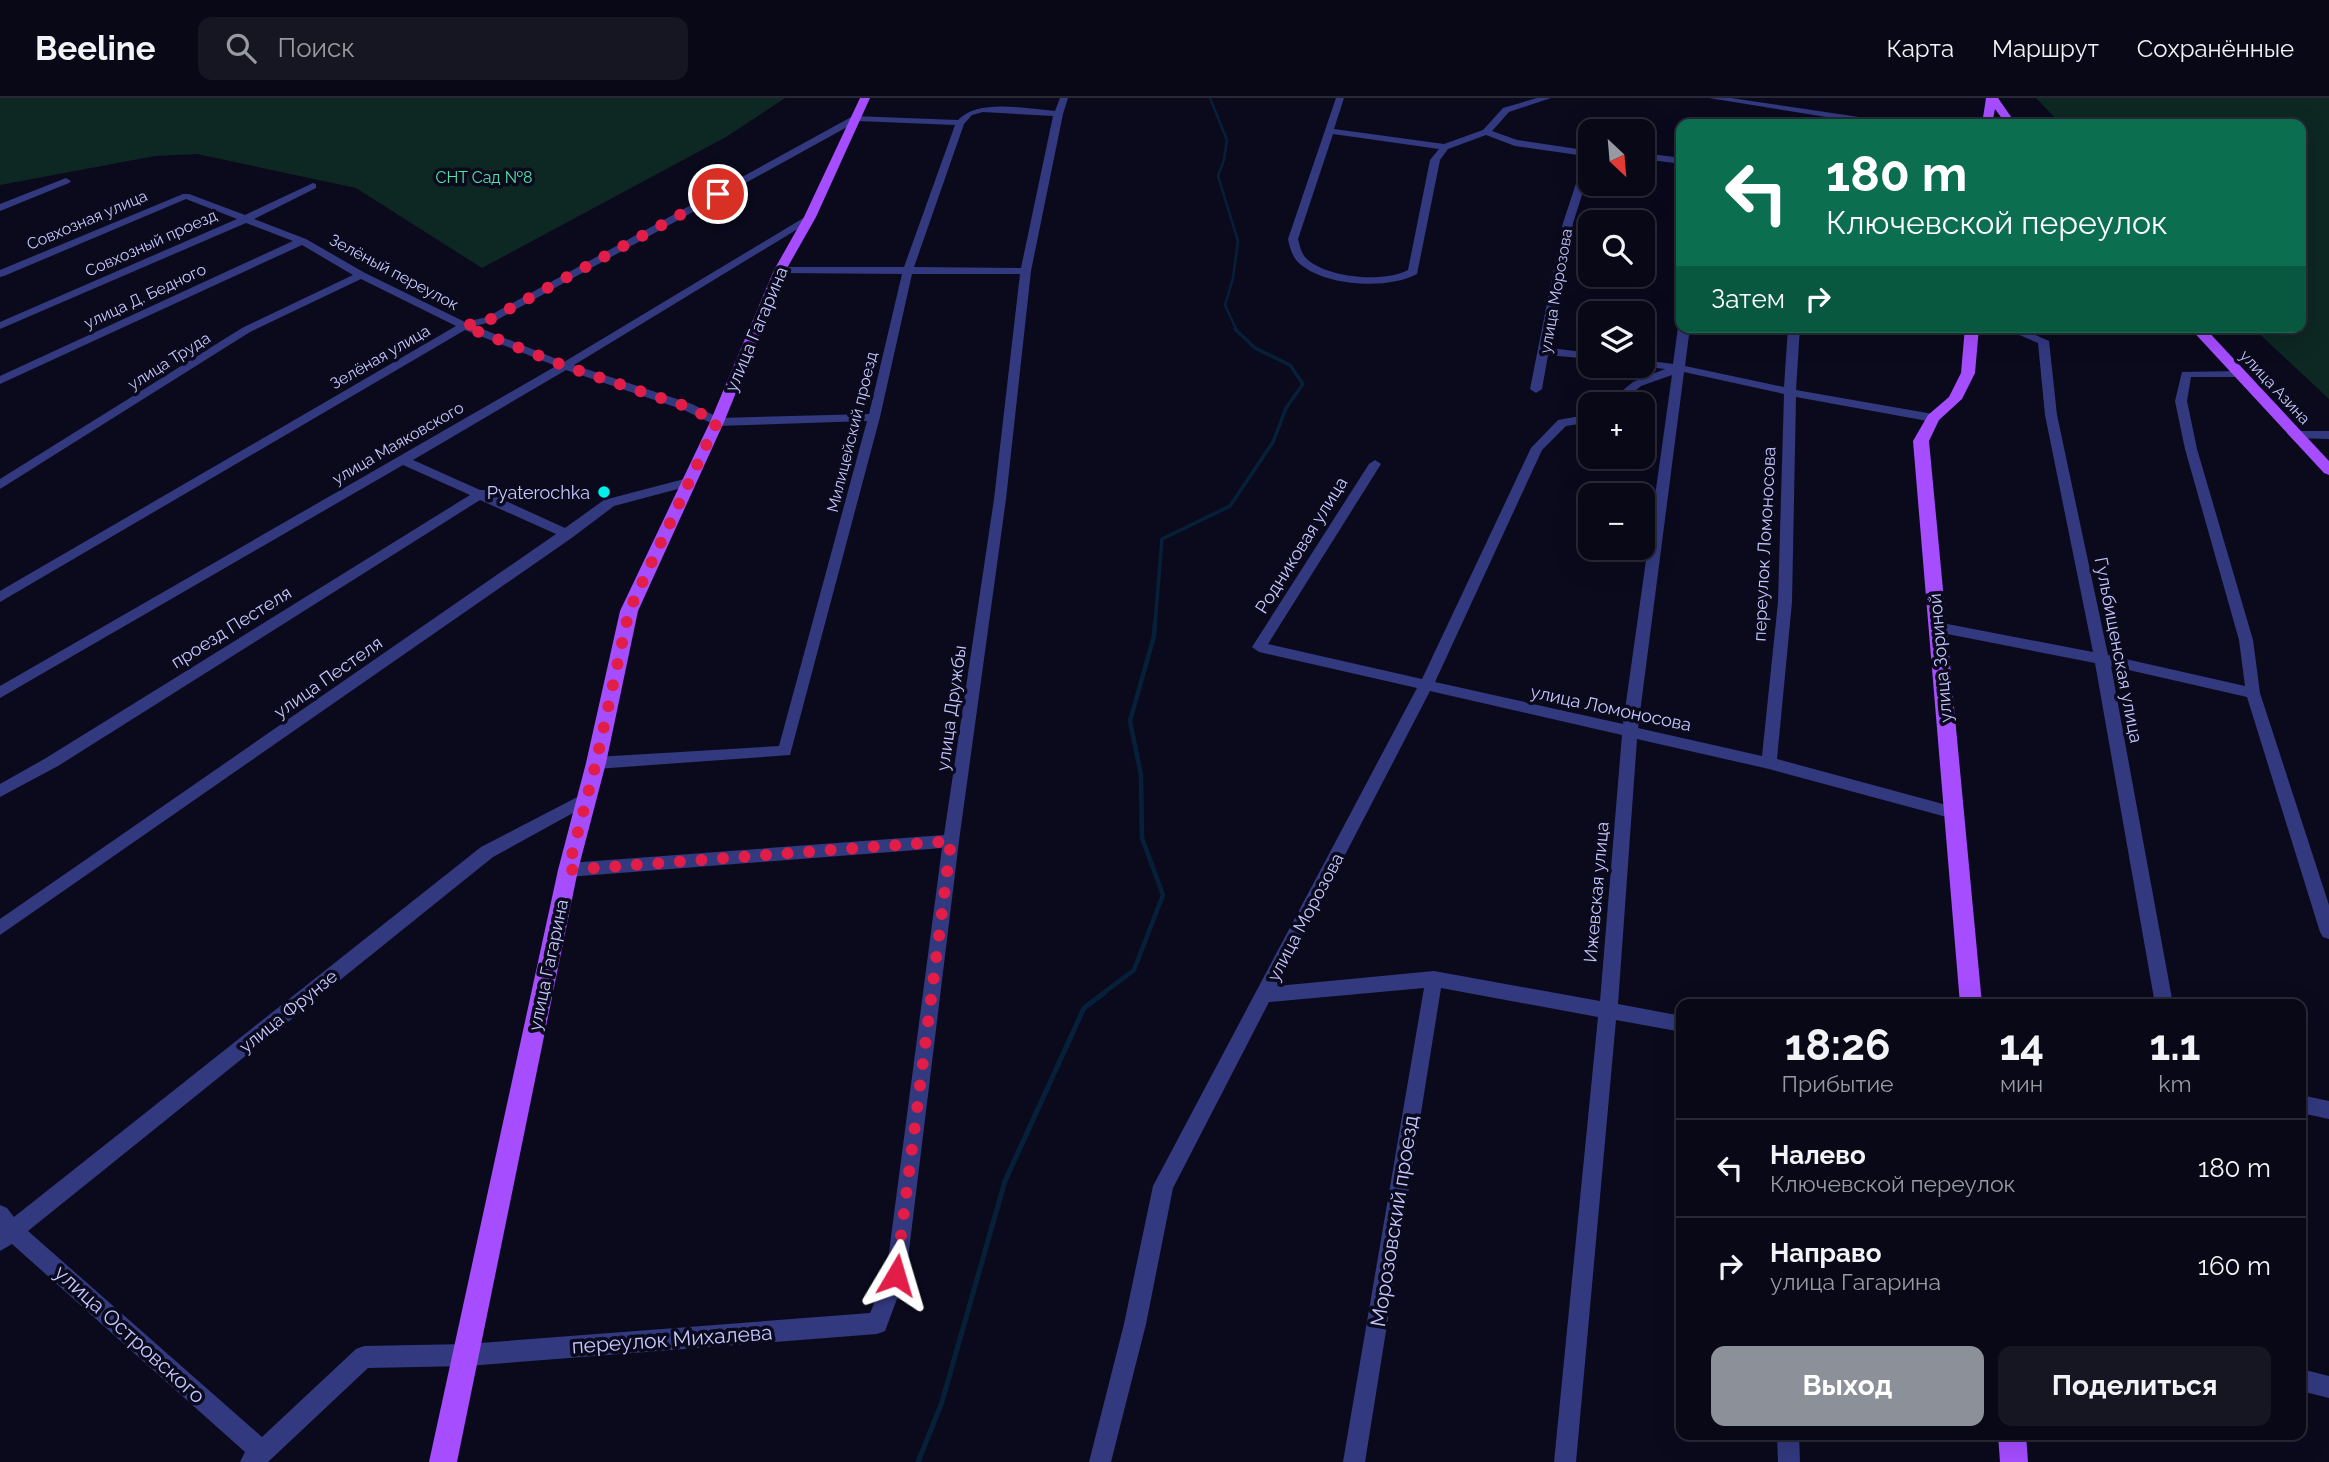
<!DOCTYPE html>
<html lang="ru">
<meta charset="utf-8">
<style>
body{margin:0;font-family:Raleway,sans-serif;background:#161623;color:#f1f3f6;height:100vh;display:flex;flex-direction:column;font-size:26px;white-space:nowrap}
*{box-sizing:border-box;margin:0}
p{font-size:23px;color:#989aa1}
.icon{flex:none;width:38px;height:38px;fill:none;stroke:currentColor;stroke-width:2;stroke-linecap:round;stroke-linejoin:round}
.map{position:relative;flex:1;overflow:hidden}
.side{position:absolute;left:1676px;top:901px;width:630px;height:441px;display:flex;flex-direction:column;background:#080816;border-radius:14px;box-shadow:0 7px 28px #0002,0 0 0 2px #292935}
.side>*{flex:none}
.top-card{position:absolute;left:1676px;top:21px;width:630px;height:214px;border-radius:14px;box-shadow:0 7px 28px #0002,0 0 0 2px #292935;background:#0b6e4f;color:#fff;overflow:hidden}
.needle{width:46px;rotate:154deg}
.buttons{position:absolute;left:1578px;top:21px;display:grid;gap:14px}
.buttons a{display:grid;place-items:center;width:77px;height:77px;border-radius:14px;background:#080816;box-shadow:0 7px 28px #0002,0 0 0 2px #292935;font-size:35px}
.pin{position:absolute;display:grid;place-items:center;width:60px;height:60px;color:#fff;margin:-30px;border:4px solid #fff;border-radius:50%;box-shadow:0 2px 7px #0007}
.me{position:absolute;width:77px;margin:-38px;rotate:7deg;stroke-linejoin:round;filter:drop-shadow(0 0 5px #0008)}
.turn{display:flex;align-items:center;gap:24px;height:147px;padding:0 35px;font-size:32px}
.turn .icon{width:91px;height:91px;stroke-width:2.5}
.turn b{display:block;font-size:49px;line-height:60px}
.then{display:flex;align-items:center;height:66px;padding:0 35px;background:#0003;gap:14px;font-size:26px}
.eta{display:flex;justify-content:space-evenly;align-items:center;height:119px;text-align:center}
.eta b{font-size:42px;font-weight:700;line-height:49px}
.primary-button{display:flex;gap:14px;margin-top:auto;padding:14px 35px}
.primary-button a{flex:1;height:80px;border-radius:14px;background:#8c9099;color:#fff;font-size:28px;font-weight:700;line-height:80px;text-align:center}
.primary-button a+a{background:#161623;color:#f1f3f6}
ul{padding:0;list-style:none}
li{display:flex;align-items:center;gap:21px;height:98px;padding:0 35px;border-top:2px solid #292935}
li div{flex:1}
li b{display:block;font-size:26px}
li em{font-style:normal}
header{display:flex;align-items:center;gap:42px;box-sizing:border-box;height:98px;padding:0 35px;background:#080816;border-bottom:2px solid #292935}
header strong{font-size:33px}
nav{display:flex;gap:38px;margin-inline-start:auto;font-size:24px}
.search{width:490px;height:63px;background:#161623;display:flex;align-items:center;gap:18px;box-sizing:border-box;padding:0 24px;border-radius:14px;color:#989aa1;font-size:26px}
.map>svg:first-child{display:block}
.green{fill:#0d2723}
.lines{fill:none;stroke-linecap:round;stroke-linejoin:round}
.stream-far3{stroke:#06203a;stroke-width:2.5}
.stream-far2{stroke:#06203a;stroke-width:3.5}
.stream-far1{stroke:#06203a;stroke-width:4.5}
.stream{stroke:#06203a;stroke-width:5}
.minor{fill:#32397f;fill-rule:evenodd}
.major{fill:#a54dff;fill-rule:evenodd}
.route{stroke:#e11d48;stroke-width:12;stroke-dasharray:0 21.6}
.poi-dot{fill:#00f1e9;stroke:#0b0a1d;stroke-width:2.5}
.labels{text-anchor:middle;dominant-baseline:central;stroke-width:7;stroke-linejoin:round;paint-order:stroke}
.far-park-label{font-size:16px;fill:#4ce5aa;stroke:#0b0a1d}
.far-street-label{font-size:16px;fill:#c6c7ff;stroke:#0b0a1d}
.street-label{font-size:18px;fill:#c6c7ff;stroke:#0b0a1d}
.poi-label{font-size:18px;fill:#c6c7ff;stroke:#0b0a1d;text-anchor:end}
.near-street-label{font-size:21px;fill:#c6c7ff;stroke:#0b0a1d}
</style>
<header>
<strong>Beeline</strong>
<div class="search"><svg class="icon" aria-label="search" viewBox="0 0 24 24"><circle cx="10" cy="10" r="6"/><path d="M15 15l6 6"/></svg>Поиск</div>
<nav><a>Карта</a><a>Маршрут</a><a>Сохранённые</a></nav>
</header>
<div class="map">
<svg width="2329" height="1364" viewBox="0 0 2329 1364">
<rect width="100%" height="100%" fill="#0b0a1d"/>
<g class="green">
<polygon points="0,0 785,0 726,39 482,170 356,90 197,56 155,58 0,87"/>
<polygon points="2036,0 2329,0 2329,301 2252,229 2301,229 2301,26 2061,26"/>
</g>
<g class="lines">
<polyline class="stream-far3" points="1210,0 1227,42 1224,62 1218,78 1238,143 1233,180 1225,207 1237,233"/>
<polyline class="stream-far2" points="1155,526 1162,441 1230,408 1273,344 1286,310 1303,286 1290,267 1255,250 1235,231"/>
<polyline class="stream-far1" points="1102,896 1134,872 1163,797 1142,740 1141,677 1130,623 1154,538 1155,524"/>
<polyline class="stream" points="918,1364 942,1304 1005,1083 1084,910 1104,895"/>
<g class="minor">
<path d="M1060 0H1068L1063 16 1031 173 1006 401 959 743 906 1177 885 1233 877 1236 467 1268 368 1270 268 1364H240L245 1354 12 1146 0 1153V1107L7 1110 14 1119 481 749 587 694 593 696 595 700 593 704 493 759 28 1133 262 1339 356 1251 364 1248 467 1246 870 1215 886 1177 942 750 568 779 562 777 560 772 562 767 568 765 944 737 994 401 1020 176H912L880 319 790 657 596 671 588 665 596 659 779 648 867 323 717 328 684 312 566 272 413 362 480 392H487L488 395 565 430 604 402 688 380 693 381V387L614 408 573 439 0 837V821L556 436 480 402 58 668 0 699V686L46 660 470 397 403 367 0 600V588L556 268 465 232 0 504V493L456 228 361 181 250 234 0 391V381L242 230 353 177 302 147 0 286V278L293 143 246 125 0 231V224L237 121 186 101 4 178 0 179V172L183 96H189L245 117 313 85 316 86V90L254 121 306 141 365 175 465 224 487 219 853 18 958 22C979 0 1025 11 1055 13ZM983 14 1053 18 1021 170 914 169 964 26 972 17ZM858 23 955 27 904 169H780L775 172 780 175 902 176 869 316 719 320 692 306 574 267 814 121V117L810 116 564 264 475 228 495 223Z"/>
<path d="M1336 0H1344L1334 31 1444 46 1483 32 1503 10 1537 0H1551L1509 14 1492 33 1517 42 1591 53V69L1573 125 1550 250 1591 255V261L1548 257 1542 291 1536 295 1530 291 1563 125 1585 58 1515 48 1486 37 1448 51 1440 62 1417 176C1388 192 1325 188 1300 166 1292 159 1290 150 1288 141ZM1333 36 1439 51 1430 62 1408 172C1384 185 1327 180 1307 161 1301 156 1300 148 1298 141Z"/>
<polygon points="1709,0 1731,0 1886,23 1891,26 1870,26"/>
<polygon points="1643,55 1682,60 1682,66 1643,61"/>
<polygon points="66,80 71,83 69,85 0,113 0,106"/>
<path d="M1682 226V229H1690L1685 268 1784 289 1788 229H1800L1796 292 1933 316 1939 320 1933 324 1796 299 1792 504 1777 661 1954 709 1960 711 1962 715 1960 719 1954 721 1769 671 1637 641 1618 906 1682 918V934L1616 922 1576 1364H1554L1598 919 1441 890 1365 1364H1343L1424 890 1269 904 1173 1090 1146 1226 1111 1364H1089L1124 1226 1153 1088 1417 590 1259 554 1252 549 1369 366 1375 362 1381 366 1268 546 1422 581 1531 350 1558 322 1591 316V324L1566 328 1542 352 1435 584 1623 626 1672 277 1641 288 1619 306H1606L1633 284 1665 271 1640 268H1643V262L1673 266 1678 229ZM1684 274 1784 296 1778 504 1762 658 1638 630ZM1430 593 1622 637 1600 903 1434 873 1277 888Z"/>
<polygon points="2001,229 2017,229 2049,243 2057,317 2108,557 2245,588 2239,542 2185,351 2175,303 2182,274 2238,273 2244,276 2238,279 2191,279 2187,303 2197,351 2253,542 2260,595 2329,807 2329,841 2323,839 2320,834 2247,599 2111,568 2173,906 2155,906 2095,565 1937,534 1930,529 1937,524 2093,554 2045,317 2038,245"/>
<polygon points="2296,333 2329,333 2329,341 2292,340 2290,337"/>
<polygon points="2301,997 2329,1003 2329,1021 2301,1015"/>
<polygon points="2301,1271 2329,1278 2329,1300 2301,1293"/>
<polygon points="1777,1337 1799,1337 1800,1364 1778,1364"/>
</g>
<g class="major">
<polygon points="860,0 870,0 816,119 786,172 724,324 638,513 606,665 578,772 457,1364 429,1364 558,772 586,665 620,513 710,324 774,172 804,119"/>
<polygon points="1986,0 1998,0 2016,26 2006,26 1995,11 1992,26 1982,26"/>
<polygon points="1965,229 1979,229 1975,275 1962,301 1939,322 1929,343 1982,906 1960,906 1913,343 1928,317 1949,299 1961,275"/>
<polygon points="2189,229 2204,229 2329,363 2329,377 2324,375"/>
<polygon points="1998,1337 2026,1337 2028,1364 2000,1364"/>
</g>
</g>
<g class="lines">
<polyline class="route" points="718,96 491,221 464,228 565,268 688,309 717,324 629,513 596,665 568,772 951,743 896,1177"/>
</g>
<circle class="poi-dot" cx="604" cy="394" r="7"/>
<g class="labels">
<g class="far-park-label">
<text x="484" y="79">СНТ Сад №8</text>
</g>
<g class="far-street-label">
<text transform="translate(87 122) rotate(-23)">Совхозная улица</text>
<text transform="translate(151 145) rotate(-24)">Совхозный проезд</text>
<text transform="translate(394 174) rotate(28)">Зелёный переулок</text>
<text transform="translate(1556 193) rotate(-80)">улица Морозова</text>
<text transform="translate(145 198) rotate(-25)">улица Д. Бедного</text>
<text transform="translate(380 259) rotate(-30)">Зелёная улица</text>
<text transform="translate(169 263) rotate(-32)">улица Труда</text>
<text transform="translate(2275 289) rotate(47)">улица Азина</text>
<text transform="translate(852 334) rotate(-76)">Милицейский проезд</text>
<text transform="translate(398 345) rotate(-30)">улица Маяковского</text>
</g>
<g class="street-label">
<text transform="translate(756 231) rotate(-67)">улица Гагарина</text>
<text transform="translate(1764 446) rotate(-87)">переулок Ломоносова</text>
<text transform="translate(1301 447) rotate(-58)">Родниковая улица</text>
<text transform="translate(231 529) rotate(-32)">проезд Пестеля</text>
<text transform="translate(2119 552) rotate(79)">Гульбищенская улица</text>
<text transform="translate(1940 560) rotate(-95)">улица Зориной</text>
<text transform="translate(328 579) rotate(-35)">улица Пестеля</text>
<text transform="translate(951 610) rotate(-82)">улица Дружбы</text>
<text transform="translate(1611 610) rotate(12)">улица Ломоносова</text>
<text transform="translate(1596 794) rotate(-85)">Ижевская улица</text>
<text transform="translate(1305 819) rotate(-62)">улица Морозова</text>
<text transform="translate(548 867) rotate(-78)">улица Гагарина</text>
<text transform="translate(288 913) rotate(-39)">улица Фрунзе</text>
</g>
<g class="poi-label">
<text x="590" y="394">Pyaterochka</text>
</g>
<g class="near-street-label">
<text transform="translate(1394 1123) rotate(-81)">Морозовский проезд</text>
<text transform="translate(130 1236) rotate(42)">улица Островского</text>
<text transform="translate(672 1241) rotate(-4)">переулок Михалева</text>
</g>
</g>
</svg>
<div class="buttons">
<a><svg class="needle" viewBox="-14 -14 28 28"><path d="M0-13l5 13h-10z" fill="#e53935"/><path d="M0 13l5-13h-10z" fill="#989aa1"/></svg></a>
<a><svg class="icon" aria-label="search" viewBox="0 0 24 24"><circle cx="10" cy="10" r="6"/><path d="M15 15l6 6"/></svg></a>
<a><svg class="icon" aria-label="layers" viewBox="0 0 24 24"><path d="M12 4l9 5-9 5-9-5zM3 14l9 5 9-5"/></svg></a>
<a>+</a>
<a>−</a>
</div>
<div class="pin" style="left:718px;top:96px;background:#d93025"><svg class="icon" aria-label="arrive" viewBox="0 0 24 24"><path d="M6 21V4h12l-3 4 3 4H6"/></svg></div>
<svg class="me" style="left:896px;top:1177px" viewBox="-20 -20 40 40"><path d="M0-17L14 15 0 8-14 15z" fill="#e11d48" stroke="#fff" stroke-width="4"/></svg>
<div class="top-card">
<div class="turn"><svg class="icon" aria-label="left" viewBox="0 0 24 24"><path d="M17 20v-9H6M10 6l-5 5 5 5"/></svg><div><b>180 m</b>Ключевской переулок</div></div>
<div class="then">Затем<svg class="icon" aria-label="right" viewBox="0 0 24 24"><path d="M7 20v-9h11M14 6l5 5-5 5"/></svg></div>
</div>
<section class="side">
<div class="eta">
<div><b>18:26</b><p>Прибытие</p></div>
<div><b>14</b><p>мин</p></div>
<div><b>1.1</b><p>km</p></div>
</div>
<ul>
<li><svg class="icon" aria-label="left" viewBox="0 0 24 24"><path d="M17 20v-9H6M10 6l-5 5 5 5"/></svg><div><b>Налево</b><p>Ключевской переулок</p></div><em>180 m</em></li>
<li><svg class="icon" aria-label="right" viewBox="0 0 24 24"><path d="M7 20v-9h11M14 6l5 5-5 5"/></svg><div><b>Направо</b><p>улица Гагарина</p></div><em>160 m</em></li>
</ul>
<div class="primary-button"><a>Выход</a><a>Поделиться</a></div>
</section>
</div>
